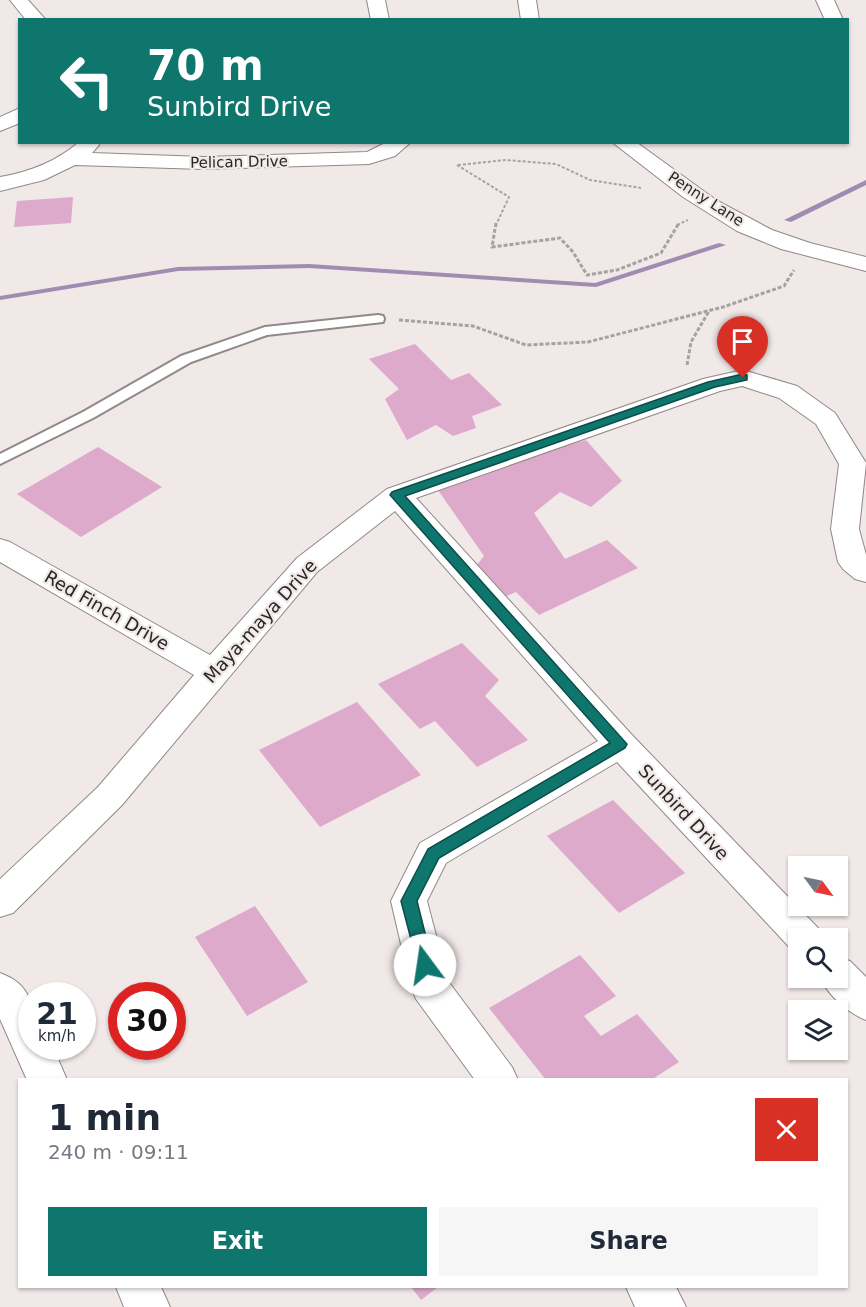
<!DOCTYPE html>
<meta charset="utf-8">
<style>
body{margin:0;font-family:"DejaVu Sans",sans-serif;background:#f6f6f7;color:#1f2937;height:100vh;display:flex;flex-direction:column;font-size:22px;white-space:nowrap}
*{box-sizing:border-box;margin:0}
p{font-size:20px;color:#747a83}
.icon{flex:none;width:33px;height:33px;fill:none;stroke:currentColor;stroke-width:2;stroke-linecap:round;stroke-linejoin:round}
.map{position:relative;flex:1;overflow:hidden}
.side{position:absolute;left:18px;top:1078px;width:830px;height:210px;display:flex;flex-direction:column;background:#fff;border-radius:0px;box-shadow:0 2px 4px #0004}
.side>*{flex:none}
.hud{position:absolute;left:18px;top:18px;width:831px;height:126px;border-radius:0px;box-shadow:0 2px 4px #0004;background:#0f766e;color:#fff;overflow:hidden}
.needle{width:39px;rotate:123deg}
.controls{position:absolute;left:788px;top:856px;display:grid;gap:12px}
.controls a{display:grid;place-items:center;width:60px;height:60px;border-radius:0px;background:#fff;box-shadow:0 2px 4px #0004;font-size:30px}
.speed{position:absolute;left:18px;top:982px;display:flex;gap:12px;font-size:30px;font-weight:700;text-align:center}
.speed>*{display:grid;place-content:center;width:78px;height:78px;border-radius:50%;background:#fff;box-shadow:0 2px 4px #0004;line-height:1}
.speed small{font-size:15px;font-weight:400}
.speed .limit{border:9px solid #d22;background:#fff;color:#111}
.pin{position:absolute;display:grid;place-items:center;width:51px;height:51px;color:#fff;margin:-62px -26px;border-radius:50% 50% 50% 0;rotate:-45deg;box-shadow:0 0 6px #0007}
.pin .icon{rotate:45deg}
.me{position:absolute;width:66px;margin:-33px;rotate:346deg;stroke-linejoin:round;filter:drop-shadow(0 0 4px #0008)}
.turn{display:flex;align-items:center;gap:21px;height:126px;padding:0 30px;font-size:27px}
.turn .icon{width:78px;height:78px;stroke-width:2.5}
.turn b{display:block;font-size:42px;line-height:51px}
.round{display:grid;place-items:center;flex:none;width:63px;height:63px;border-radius:0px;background:#f6f6f7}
.overview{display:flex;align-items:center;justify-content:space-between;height:102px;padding:0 30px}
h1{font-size:36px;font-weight:700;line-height:45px}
.primary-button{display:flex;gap:12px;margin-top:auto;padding:12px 30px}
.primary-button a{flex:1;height:69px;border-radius:0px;background:#0f766e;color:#fff;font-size:24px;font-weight:700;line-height:69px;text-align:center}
.primary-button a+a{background:#f6f6f7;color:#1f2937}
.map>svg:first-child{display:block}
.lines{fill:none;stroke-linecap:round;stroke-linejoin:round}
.stream{fill:#a08cb0;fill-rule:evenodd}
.building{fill:#deaacc}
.lane-casing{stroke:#918889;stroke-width:4}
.street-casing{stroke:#918889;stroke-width:2}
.path-far1{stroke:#a8a1a1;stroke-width:2;stroke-dasharray:3 2;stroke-linecap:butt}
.path{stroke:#a8a1a1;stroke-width:3;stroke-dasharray:4 2;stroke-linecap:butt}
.lane{fill:#fff;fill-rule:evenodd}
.street{fill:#fff;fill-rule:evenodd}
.route{fill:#0f766e;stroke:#0a4d48;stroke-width:1.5}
.labels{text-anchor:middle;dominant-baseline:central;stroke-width:4.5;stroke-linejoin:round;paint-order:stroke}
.far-street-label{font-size:15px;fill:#2a2727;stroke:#f1e8e8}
.street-label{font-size:18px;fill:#2a2727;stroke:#f1e8e8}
</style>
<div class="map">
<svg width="866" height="1307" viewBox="0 0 866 1307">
<rect width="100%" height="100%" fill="#f1e8e8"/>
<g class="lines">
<g class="stream">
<polygon points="866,180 866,185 791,222 784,220"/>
<polygon points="719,243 726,245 596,287 309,268 178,271 0,300 0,296 178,267 309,264 595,283"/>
</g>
</g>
<g class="building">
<polygon points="73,197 71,223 14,227 17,201"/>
<polygon points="415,344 451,380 469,373 502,405 472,416 476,428 453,436 436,425 407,440 385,399 399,389 369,359"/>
<polygon points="586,440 622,481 591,507 560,492 534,513 565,559 607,540 638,568 539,615 516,592 500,599 472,571 484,556 433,483"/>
<polygon points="98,447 162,487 81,537 17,494"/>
<polygon points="462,643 499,680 485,696 528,740 477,767 435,721 420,729 378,684"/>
<polygon points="357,702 421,775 320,827 259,750"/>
<polygon points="613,800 685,873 619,913 547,836"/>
<polygon points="255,906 308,982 247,1016 195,937"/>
<polygon points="580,955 616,996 584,1016 601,1036 637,1014 679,1062 651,1080 546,1080 489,1008"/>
<polygon points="411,1287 438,1287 421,1300"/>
</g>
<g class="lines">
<g class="lane-casing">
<polygon id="lane" points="378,315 383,316 384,319 383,322 267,335 191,362 93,418 0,464 0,454 83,412 181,356 265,327"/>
</g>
<g class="street-casing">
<g id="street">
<polygon points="10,0 28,0 46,20 26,20"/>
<polygon points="367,0 385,0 389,20 371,20"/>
<polygon points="518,0 536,0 539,20 521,20"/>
<polygon points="816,0 834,0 843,20 825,20"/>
<polygon points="20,108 20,123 0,131 0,117"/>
<path d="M79 142H98L99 145 92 153 204 157 367 152 387 142H411L395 156 369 164 204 169 75 165 44 180 0 191V177C29 172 56 162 79 142Z"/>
<polygon points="612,142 636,142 716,200 772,230 810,243 866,257 866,271 781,249 737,231 683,197"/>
<polygon points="743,370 797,386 835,413 866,463 859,529 866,555 866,582 855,579 843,569 838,562 831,529 839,464 816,424 779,398 742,386 720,391 416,498 632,735 818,928 824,939 798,939 798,952 792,950 617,762 446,863 427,901 448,981 512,1067 518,1080 475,1080 416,999 411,987 391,901 420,843 598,741 395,511 317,572 122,805 13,913 0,917 0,879 98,787 194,675 0,562 0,539 10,542 210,655 297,558 387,489 703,379"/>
<path d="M837 957 850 961 866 977V1020C848 1013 829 996 820 978H837Z"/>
<path d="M0 973C38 987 32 1013 32 1047H53L67 1080H27L0 1019Z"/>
<polygon points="116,1287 161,1287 170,1307 124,1307"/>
<polygon points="626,1287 676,1287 686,1307 635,1307"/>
</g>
</g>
<g class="path-far1">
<polyline points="457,165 509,197 496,225"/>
<polyline points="458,165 506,160 556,164 590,180 641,188"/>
<polyline points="677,225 688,220"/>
</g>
<g class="path">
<polyline points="496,223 492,247 560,238 573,252 587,275 617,270 661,253 679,223"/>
<polyline points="399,320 473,326 526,345 588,342 723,307 784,286 794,270"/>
<polyline points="687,365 691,342 709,311"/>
</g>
<use href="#lane" class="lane"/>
<use href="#street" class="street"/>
</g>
<polygon class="route" points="743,374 747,375 747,380 715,387 405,496 627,744 625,748 439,858 417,901 433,965 431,970 425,972 419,970 401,901 428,849 610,743 390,495 392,492 708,382"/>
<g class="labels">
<g class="far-street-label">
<text transform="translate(239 162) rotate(-1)">Pelican Drive</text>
<text transform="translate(706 199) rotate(33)">Penny Lane</text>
</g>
<g class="street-label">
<text transform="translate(107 610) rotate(30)">Red Finch Drive</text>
<text transform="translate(260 621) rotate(-48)">Maya-maya Drive</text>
<text transform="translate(684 812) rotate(47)">Sunbird Drive</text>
</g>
</g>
</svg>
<div class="controls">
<a><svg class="needle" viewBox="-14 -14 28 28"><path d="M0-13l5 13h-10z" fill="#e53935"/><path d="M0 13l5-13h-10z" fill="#747a83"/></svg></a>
<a><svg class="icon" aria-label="search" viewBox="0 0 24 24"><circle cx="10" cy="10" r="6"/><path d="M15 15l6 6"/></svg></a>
<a><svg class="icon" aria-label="layers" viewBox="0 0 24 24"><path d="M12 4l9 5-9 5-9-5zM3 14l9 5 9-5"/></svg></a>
</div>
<div class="speed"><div>21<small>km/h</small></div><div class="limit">30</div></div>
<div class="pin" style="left:743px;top:378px;background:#d93025"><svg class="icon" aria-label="arrive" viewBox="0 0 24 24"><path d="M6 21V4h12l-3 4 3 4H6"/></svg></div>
<svg class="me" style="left:425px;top:965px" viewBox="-20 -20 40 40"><circle r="19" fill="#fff"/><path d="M0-13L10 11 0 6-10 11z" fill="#0f766e"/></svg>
<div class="hud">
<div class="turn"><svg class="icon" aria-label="left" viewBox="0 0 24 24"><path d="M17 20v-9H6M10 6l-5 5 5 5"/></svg><div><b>70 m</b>Sunbird Drive</div></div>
</div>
<section class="side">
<div class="overview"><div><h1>1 min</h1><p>240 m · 09:11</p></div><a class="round" style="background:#d93025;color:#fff"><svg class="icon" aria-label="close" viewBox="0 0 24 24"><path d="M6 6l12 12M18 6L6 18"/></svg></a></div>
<div class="primary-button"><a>Exit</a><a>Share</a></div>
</section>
</div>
